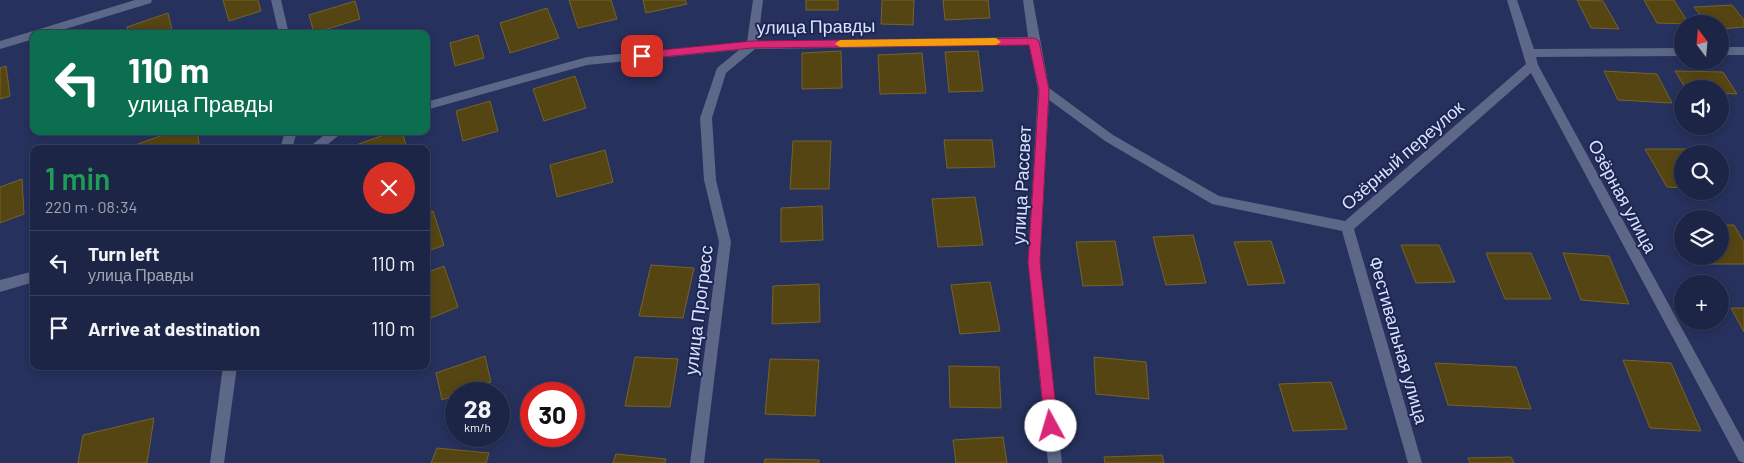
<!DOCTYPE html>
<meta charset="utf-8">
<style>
body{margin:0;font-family:Barlow,sans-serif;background:#293151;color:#f1f3f6;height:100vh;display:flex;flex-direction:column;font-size:19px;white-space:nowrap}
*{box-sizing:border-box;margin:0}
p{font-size:16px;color:#a0a5b3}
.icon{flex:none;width:28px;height:28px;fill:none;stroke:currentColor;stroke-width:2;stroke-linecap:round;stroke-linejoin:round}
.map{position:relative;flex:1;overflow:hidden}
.sheet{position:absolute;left:30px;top:145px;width:400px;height:225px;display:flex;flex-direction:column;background:#1c2546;border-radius:10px;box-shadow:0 2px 8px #0003,0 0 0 1px #3a425f}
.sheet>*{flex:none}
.guide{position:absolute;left:30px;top:30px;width:400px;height:105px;border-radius:10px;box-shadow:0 2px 8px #0003,0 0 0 1px #3a425f;background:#0b6e4f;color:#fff;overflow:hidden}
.needle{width:32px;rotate:344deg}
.buttons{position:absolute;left:1674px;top:15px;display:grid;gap:10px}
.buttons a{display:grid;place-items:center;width:55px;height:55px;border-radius:50%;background:#1c2546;box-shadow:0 2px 8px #0003,0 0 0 1px #3a425f;font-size:25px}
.speed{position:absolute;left:445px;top:382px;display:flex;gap:10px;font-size:25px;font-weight:700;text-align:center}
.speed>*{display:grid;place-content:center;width:65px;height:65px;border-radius:50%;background:#1c2546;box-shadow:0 2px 8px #0003,0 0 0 1px #3a425f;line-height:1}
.speed small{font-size:12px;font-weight:400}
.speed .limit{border:8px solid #d22;background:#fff;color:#111}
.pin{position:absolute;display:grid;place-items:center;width:42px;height:42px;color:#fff;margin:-21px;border-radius:10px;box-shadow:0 2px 8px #0006}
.me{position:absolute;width:55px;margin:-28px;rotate:354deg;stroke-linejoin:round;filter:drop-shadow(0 0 4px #0008)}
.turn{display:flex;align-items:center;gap:18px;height:105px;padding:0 15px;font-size:22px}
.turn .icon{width:65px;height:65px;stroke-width:2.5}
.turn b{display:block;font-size:35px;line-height:42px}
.round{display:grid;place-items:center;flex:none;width:52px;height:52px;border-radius:26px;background:#293151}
.summary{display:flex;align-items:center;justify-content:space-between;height:85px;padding:0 15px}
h1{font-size:30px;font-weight:600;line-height:38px;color:#1e9e55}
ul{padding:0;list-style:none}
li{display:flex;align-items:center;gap:15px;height:65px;padding:0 15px;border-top:1px solid #3a425f}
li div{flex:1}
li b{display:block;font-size:19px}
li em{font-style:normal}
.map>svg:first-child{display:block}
.building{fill:#554513;stroke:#76632a}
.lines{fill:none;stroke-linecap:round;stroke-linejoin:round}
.minor{fill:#5d6787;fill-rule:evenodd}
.route{fill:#db2777;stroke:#8e194d}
.slow{fill:#f59e0b}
.labels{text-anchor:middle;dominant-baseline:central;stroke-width:4;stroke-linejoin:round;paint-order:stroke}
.street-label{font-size:18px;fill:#d9e2ff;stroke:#1d2651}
</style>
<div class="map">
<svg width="1744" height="463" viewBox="0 0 1744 463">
<rect width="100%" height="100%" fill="#26315d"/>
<g class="building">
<polygon points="223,0 258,0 261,11 229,21"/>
<polygon points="569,0 611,0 617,19 578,28"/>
<polygon points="643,0 685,0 687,4 646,13"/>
<rect x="806" y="0" width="32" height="10"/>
<polygon points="882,0 914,0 913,25 881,24"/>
<polygon points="943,0 988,0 990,18 945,20"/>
<polygon points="1577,0 1603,1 1619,29 1591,28"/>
<polygon points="1644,0 1674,0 1689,24 1657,23"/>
<polygon points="355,1 360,19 314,33 309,15"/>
<polygon points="1732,5 1744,20 1744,27 1720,29 1720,24 1707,24 1694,7"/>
<polygon points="547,8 559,38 510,53 500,23"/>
<polygon points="168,13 173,34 129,34 127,27"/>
<polygon points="478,35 484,58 455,66 450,43"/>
<polygon points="841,51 842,88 802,89 802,53"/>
<polygon points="978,51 983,91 949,92 945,52"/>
<polygon points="922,53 926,93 880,94 878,55"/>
<polygon points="6,66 10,96 0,99 0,68"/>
<polygon points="1604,71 1657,74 1672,103 1618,100"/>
<polygon points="1675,71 1723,72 1737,94 1720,93 1720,89 1686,89"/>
<polygon points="575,76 586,108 544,121 533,89"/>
<polygon points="490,101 498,131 463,141 456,111"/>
<polygon points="174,131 197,131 200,149 124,149"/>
<polygon points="395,131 402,131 407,149 357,149 356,145"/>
<polygon points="944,140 992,140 995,167 947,168"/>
<polygon points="793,141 831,141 829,189 790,189"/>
<polygon points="1645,149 1686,149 1689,154 1682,154 1682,188 1667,187"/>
<polygon points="605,150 613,182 557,197 550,165"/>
<polygon points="22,179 24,214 0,223 0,187"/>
<polygon points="975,197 983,245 938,247 932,199"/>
<polygon points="822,206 823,240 781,242 781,208"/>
<polygon points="433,211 444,245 426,252 426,213"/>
<polygon points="1720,225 1734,225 1744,242 1744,264 1705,264 1700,256 1720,256"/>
<polygon points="1193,235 1206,283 1166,285 1153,237"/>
<polygon points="1115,241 1123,285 1083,286 1076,242"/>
<polygon points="1271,241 1285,283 1248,285 1234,242"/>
<polygon points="1401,245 1439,245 1455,282 1416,283"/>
<polygon points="1486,253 1531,253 1551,299 1505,299"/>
<polygon points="1563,253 1609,256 1629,304 1581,300"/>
<polygon points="651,265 694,268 683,318 639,316"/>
<polygon points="444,266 458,307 426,320 426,273"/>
<polygon points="990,282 1000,331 960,334 951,285"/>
<polygon points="819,284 820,322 772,324 773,286"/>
<polygon points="1731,308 1744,308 1744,332"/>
<polygon points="485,356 491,382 442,400 436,373"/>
<polygon points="635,357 678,359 670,407 625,406"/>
<polygon points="1094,357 1146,362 1149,399 1096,394"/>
<polygon points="770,359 819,360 815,416 765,414"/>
<polygon points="1623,360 1671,363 1701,431 1650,428"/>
<polygon points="1435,363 1516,367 1531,409 1448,405"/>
<polygon points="949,366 999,367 1001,408 950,407"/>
<polygon points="1331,382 1347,429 1293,431 1279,384"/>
<polygon points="154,418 147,463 78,463 83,435"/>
<polygon points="1003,437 1007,463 956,463 953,440"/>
<polygon points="437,448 489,453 486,463 431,463"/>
<polygon points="616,454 666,459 665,463 613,463"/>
<polygon points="1162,455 1164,463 1105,463 1104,457"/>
<polygon points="1511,457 1514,463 1470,463 1468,458"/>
<polygon points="765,459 819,460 819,463 764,463"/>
</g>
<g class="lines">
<g class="minor">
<polygon points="135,0 152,0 151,3 49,34 34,34 34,39 0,49 0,41"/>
<polygon points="271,0 281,0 289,34 279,34"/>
<polygon points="753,0 763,0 758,41 1028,37 1023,0 1033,0 1049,88 1113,135 1219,196 1345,221 1526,64 1507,0 1517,0 1534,49 1682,48 1682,56 1536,57 1538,65 1744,442 1744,463 1739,461 1531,73 1354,229 1422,463 1408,463 1342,231 1212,204 1105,141 1049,100 1040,262 1062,463 1048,463 1028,262 1038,90 1029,45 755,49 726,73 712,118 716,180 731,242 704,463 690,463 719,242 704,180 700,118 717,68 739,50 587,65 426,110 426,102 587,57 747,42"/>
<rect x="1720" y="47" width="24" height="8"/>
<polygon points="285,131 297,131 292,149 280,149"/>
<polygon points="329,131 344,131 322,149 307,149"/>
<polygon points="34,271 34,282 0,292 0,280"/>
<polygon points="223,366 237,366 224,463 210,463"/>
</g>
</g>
<polygon class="route" points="1034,38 1039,41 1049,90 1040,262 1058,426 1056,431 1051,433 1047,431 1045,426 1028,262 1039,90 1029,45 752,48 642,59 637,56 642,52 752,41"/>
<polygon class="slow" points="996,38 1001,42 996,45 840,47 835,44 840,40"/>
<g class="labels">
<g class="street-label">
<text transform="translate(816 26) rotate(-1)">улица Правды</text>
<text transform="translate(1402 155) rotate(-41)">Озёрный переулок</text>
<text transform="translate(1021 185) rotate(-87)">улица Рассвет</text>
<text transform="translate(1623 196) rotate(62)">Озёрная улица</text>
<text transform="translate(698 310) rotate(-83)">улица Прогресс</text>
<text transform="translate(1399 340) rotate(74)">Фестивальная улица</text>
</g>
</g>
</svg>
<div class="buttons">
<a><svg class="needle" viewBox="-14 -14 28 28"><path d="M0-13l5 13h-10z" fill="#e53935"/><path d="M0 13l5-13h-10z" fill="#a0a5b3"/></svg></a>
<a><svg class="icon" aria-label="sound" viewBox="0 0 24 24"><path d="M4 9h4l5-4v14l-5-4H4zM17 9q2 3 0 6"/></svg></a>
<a><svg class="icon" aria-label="search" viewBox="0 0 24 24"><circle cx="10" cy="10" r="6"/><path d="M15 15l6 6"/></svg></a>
<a><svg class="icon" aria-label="layers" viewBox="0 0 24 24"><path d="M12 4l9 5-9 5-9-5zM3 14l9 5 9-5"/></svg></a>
<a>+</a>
</div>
<div class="speed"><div>28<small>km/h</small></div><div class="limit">30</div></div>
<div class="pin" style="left:642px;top:56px;background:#d93025"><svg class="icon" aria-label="arrive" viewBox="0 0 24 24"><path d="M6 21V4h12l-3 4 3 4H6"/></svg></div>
<svg class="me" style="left:1051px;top:426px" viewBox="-20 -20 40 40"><circle r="19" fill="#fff"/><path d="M0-13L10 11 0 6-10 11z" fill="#db2777"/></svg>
<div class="guide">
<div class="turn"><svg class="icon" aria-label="left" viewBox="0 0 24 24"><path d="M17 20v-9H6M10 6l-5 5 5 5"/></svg><div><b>110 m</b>улица Правды</div></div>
</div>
<section class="sheet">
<div class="summary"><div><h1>1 min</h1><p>220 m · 08:34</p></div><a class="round" style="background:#d93025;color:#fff"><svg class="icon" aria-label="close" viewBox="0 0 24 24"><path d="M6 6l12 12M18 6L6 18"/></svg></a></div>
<ul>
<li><svg class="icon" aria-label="left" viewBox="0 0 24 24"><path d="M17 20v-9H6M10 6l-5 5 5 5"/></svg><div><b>Turn left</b><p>улица Правды</p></div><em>110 m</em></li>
<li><svg class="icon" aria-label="arrive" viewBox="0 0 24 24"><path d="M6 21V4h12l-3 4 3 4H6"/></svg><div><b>Arrive at destination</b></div><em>110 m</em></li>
</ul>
</section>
</div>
